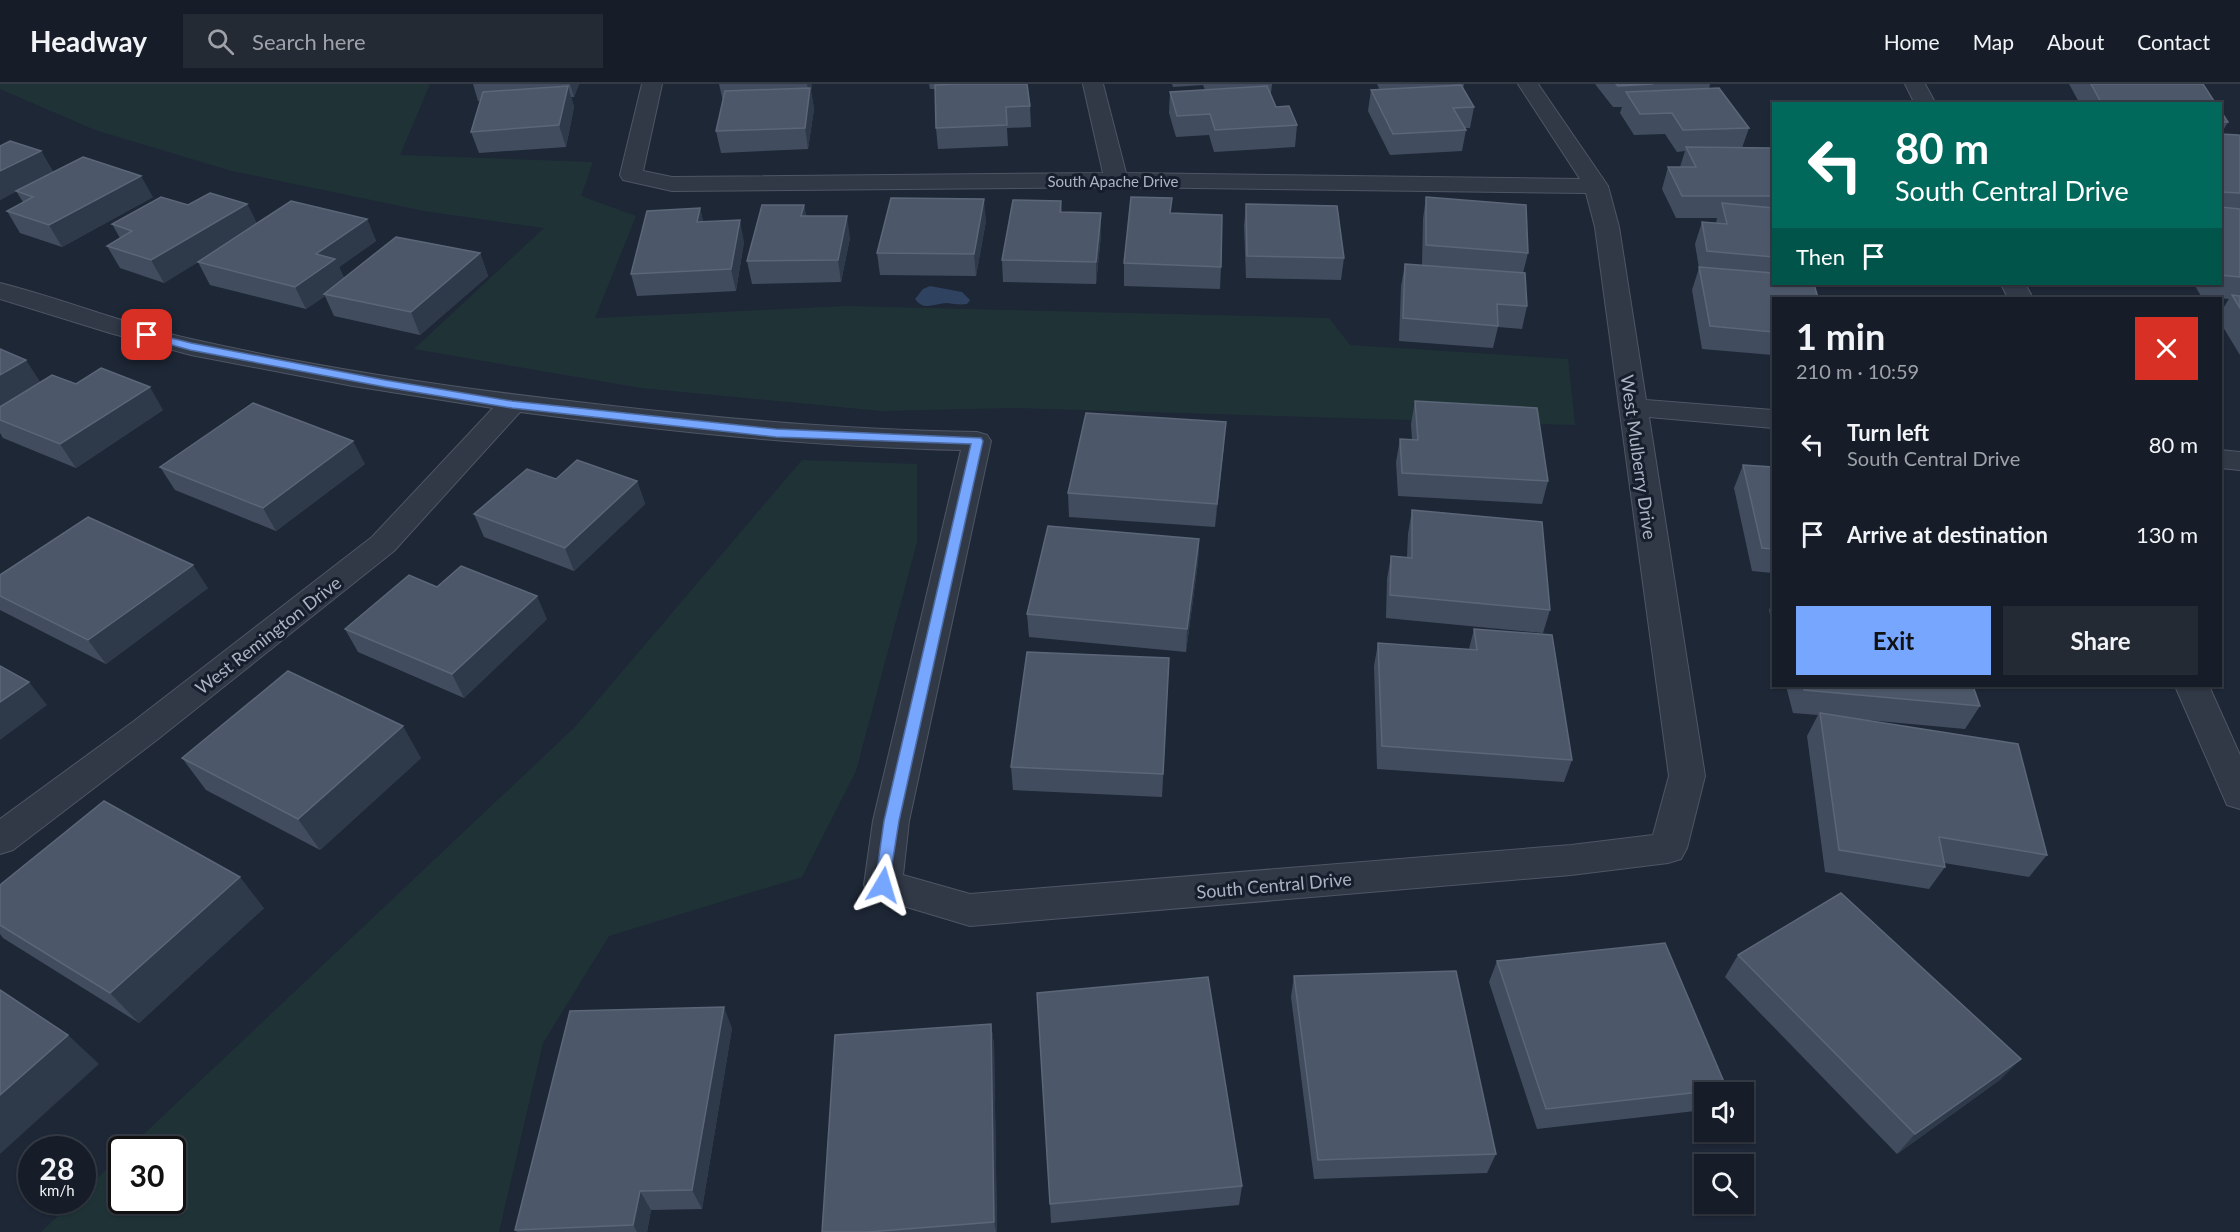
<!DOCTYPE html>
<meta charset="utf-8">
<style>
body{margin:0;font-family:Lato,sans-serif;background:#232a34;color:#f1f3f6;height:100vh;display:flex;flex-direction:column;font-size:22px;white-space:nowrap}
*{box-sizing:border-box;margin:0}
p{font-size:20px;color:#9ea2a8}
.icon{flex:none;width:33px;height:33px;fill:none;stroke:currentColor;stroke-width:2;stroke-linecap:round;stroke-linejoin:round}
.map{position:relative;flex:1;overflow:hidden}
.panel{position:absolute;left:1772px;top:213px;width:450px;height:390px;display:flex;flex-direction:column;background:#161d28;border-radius:0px;box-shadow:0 2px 4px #0004,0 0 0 2px #353b45}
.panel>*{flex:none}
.top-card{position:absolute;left:1772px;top:18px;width:450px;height:183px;border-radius:0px;box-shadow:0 2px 4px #0004,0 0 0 2px #353b45;background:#00695c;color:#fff;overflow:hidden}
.tools{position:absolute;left:1694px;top:998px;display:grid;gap:12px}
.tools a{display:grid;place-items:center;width:60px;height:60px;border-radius:0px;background:#161d28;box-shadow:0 2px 4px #0004,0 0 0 2px #353b45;font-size:30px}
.speed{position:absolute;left:18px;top:1052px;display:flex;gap:12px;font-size:30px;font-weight:700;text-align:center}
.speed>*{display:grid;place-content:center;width:78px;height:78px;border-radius:50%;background:#161d28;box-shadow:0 2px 4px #0004,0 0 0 2px #353b45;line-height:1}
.speed small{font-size:15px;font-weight:400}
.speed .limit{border:3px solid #111;border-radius:9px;background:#fff;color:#111}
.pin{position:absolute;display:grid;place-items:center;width:51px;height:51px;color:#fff;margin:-26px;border-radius:12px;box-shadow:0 3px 9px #0006}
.me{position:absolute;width:66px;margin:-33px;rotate:7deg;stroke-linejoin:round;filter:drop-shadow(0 0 4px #0008)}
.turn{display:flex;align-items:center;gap:21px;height:126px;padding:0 24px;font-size:27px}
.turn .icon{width:78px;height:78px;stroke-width:2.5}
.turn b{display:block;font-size:42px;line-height:51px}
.then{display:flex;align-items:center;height:57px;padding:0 24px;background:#0003;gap:12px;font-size:22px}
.round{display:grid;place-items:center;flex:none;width:63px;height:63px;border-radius:0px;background:#232a34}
.summary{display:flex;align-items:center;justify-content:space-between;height:102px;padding:0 24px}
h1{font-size:36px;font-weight:700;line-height:45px}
.action{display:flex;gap:12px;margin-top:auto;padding:12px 24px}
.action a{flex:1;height:69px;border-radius:0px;background:#76a6fd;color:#111;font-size:24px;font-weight:700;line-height:69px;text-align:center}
.action a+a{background:#232a34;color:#f1f3f6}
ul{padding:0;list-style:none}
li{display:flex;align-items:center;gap:18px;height:90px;padding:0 24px}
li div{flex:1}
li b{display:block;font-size:22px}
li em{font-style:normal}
header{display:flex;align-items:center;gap:36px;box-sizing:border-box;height:84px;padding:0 30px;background:#161d28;border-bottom:2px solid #353b45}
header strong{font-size:28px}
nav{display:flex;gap:33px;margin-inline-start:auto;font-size:21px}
.search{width:420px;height:54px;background:#232a34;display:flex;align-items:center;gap:15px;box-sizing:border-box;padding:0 21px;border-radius:0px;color:#9ea2a8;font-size:22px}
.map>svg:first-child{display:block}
.green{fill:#1f3337}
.water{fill:#2f425f}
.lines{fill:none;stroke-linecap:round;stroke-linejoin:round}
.minor-casing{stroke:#4e5665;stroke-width:2}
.minor{fill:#313947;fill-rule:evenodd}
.wall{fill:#414d5f}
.shaded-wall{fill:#2e394a}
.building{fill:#4c586a;stroke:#5b6678;stroke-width:1.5}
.route{fill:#76a6fd;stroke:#4d6ca4;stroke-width:1.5}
.labels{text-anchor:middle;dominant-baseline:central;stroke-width:6;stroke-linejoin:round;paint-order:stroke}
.far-street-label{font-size:15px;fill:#aab3c4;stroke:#171e2b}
.street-label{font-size:18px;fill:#aab3c4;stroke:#171e2b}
</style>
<header>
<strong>Headway</strong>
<div class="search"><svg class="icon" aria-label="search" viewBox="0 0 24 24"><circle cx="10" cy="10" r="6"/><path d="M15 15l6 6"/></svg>Search here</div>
<nav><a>Home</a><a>Map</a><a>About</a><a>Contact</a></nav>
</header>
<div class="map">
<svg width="2240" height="1148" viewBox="0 0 2240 1148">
<rect width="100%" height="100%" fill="#1e2736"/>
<g class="green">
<polygon points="0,0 430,0 400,71 593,78 581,112 636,132 595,234 845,222 1329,234 1350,261 1568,275 1575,341 1012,324 881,327 641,304 414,265 544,144 424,127 232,87 95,46 0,5"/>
<polygon points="802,376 917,380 917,458 856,687 802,793 609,852 543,959 499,1148 41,1148 75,1116 82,1116 83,1109 121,1071 122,1116 172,1116 172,1065 128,1065 575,643"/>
</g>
<path class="water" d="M930 202 962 208 970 216 967 220C960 221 954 220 947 219 935 219 924 228 915 215L923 205Z"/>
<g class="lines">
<g class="minor-casing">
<g id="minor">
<path d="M642 0H662L643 87 672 93 1103 89 1083 0H1103L1126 89 1580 95 1518 0H1538L1608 102 1619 143 1646 316 1773 326V344L1649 333 1705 692 1687 764 1681 775 1668 779 1571 791 970 842 870 812 864 801 873 737 961 366C813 363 666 347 520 328L394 467 158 655 13 766 0 770V735L134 637 372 453 493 324 353 302 191 271 110 249 0 215V199C64 215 126 241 191 255 324 285 459 305 595 320 722 335 849 346 977 348L987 351 991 357 909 737 903 791 970 810 1571 761 1653 751 1669 692 1595 143 1586 109 1116 103 672 107 623 96 620 91Z"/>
<polygon points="1905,0 1925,0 1936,20 1915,20"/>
<polygon points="2001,200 2025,200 2033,214 2008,214"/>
<polygon points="2220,366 2240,368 2240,386 2220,384"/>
<polygon points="2175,602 2209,602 2240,671 2240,725 2227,721"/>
</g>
</g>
<use href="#minor" class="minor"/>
</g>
<g class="wall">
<polygon points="469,0 579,0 574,13 571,13 574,23 566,63 479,69 471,48 480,17 478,17 473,0"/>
<polygon points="719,0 812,0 811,7 814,25 808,65 721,69 716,47 723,17"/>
<polygon points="929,0 1027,0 1030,22 1031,43 1007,44 1008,62 938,65 936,44 935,5 930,5"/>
<polygon points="1172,0 1272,0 1271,9 1270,9 1276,23 1297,41 1295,63 1214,68 1209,51 1176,53 1169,29 1170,8 1205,6 1203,1 1173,3"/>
<polygon points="1377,0 1464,0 1463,5 1474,23 1470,44 1465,44 1466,46 1462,67 1390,71 1368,27 1371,6 1380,6"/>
<polygon points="1595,0 1710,0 1709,5 1749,44 1742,64 1773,66 1773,271 1702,265 1692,206 1699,184 1695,160 1702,138 1716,139 1717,134 1676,134 1662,105 1668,83 1680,83 1685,67 1677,68 1665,50 1634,51 1620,29 1622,23 1613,23"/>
<polygon points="2069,0 2203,0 2216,20 2080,20"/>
<polygon points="2220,26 2228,38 2221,50 2240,53 2240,271 2220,238 2220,229 2229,215 2201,212 2194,200 2220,200"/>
<polygon points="0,62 41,67 53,88 153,113 62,163 20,149 7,127 23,118 16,107 0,116"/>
<polygon points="1426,113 1528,169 1523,189 1527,222 1522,245 1498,243 1493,264 1399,257 1401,202 1405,180 1422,181 1423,135"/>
<polygon points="1061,117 1062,128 1101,151 1096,200 1003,198 1002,176"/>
<polygon points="247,120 257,140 367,135 376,157 339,183 344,194 480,169 488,192 420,251 334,232 325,212 306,225 210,201 198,178 209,171 164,199 120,184 107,162 120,154 112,140 188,121"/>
<polygon points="1246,120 1344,174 1341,196 1246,194 1244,142"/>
<polygon points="804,121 806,132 850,154 841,198 752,200 747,177"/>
<polygon points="700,124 703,137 744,158 736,207 637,212 631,190"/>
<polygon points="1172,129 1221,183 1220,205 1124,202 1124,179"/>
<polygon points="986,137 976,192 880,191 877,169"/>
<polygon points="41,298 76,300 163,326 76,384 3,354 0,349 0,323"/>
<polygon points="1415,317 1548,397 1542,420 1398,412 1396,378 1400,355 1412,356 1411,340"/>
<polygon points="1224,361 1215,443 1069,433 1068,409"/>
<polygon points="365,380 276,447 175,406 160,383"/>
<polygon points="1743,381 1773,383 1773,489 1752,487 1734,404"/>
<polygon points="556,395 637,397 645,420 574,487 484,453 474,430"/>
<polygon points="1412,426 1550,526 1543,549 1386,534 1387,495 1391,472 1407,473 1408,450"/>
<polygon points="1199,455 1198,478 1186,568 1029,553 1027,530"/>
<polygon points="0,491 208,504 106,580 0,526"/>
<polygon points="437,503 547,535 464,614 358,568 345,545"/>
<polygon points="1773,517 1773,545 1769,526"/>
<polygon points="1474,545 1572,676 1564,698 1377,685 1374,582 1378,559 1469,565"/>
<polygon points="1168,597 1162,713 1013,706 1011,683"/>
<polygon points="1786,602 1973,602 1980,622 1965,645 1857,635 2047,771 2029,793 1944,779 1945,783 1929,805 1825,788 1807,652 1818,631 1793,629"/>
<polygon points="182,674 421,674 320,766 206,706"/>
<polygon points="0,801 264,824 139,939 3,854 0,850"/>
<polygon points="1738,871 2001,995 1897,1070 1725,893"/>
<polygon points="1497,877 1727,1005 1725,1008 1704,1008 1704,1026 1537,1045 1489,898"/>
<polygon points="1294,892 1496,1070 1487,1089 1314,1095 1291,913"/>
<polygon points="991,940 994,961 997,1148 822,1148"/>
<polygon points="732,944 702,1125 651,1126 647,1148 517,1148 515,1146"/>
<polygon points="1242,1102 1239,1121 1051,1139 1050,1120"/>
</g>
<g class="shaded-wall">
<polygon points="570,0 579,0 574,13"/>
<polygon points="807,0 812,0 811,7 814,25 808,65 805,44 809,13"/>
<polygon points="568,2 574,23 566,63 559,41"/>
<polygon points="41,67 53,89 0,116 0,87"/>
<polygon points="141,92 153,113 62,163 49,141"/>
<polygon points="984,115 986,137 976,192 974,170"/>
<polygon points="247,120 258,142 164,199 151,176"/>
<polygon points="804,121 807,143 801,132"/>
<polygon points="700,124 705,146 697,138"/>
<polygon points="1101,129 1101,151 1096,200 1096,178"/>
<polygon points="847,132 850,154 841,198 838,176"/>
<polygon points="367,135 376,157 339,183 345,197 324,210 325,212 306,225 295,203 316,170"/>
<polygon points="740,136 744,158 736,207 731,185"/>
<polygon points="480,169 488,192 420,251 411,228"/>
<polygon points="26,276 41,299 0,323 0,291"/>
<polygon points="150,303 163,326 76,384 60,360"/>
<polygon points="1226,338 1224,361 1215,443 1217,420"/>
<polygon points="353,357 365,380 276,447 263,424"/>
<polygon points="637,397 645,420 574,487 565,464"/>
<polygon points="1199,455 1198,478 1186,568 1187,545"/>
<polygon points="193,481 208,504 106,580 88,556"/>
<polygon points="537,512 547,535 464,614 452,590"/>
<polygon points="29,598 47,621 0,656 0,618"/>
<polygon points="403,642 421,674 320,766 298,735"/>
<polygon points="240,793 264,824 139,939 110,909"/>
<polygon points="724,923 732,944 702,1125 692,1106"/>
<polygon points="991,940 994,961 997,1148 996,1148 994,1138"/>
<polygon points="68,951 99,980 0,1070 0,1011"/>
<polygon points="2021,975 2001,995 1897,1070 1915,1050"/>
<polygon points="640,1107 651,1126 647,1148 637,1148 633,1141"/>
</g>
<g class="building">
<polygon points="956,0 1027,0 1030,22 1006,23 1007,41 936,44 935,1"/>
<polygon points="1616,0 1653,0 1618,2"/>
<polygon points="2091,0 2203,0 2216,20 2102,20"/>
<polygon points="1461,1 1474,23 1453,24 1466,46 1393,50 1371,6"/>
<polygon points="568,2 559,41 471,48 483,8"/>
<polygon points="1267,2 1276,23 1289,22 1297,41 1215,46 1210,30 1177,32 1170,8"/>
<polygon points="810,4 805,44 716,47 725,7"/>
<polygon points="1719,4 1749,44 1683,46 1672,29 1640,30 1626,8"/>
<polygon points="2220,26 2228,38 2220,38"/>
<polygon points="2220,50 2239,51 2240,53 2240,109 2220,108"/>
<polygon points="10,57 41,67 0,87 0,62"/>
<polygon points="1686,63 1772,64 1773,66 1773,112 1682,112 1668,83 1696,83"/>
<polygon points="83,73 141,92 49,141 7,127 33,113 16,107"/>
<polygon points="210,109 247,120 151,176 107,162 132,147 112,140 161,113 188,121"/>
<polygon points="1131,113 1172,114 1170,129 1222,131 1221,183 1124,179"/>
<polygon points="1426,113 1526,121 1528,169 1426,161"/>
<polygon points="891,114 984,115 974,170 877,169"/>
<polygon points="1013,116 1061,117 1060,128 1101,129 1096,178 1002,176"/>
<polygon points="291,117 367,135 316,170 335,175 295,203 198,178"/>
<polygon points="1722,119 1773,124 1773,173 1707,167 1702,138 1727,140"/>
<polygon points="1246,120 1337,122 1344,174 1247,172"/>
<polygon points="762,121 804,121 801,132 847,132 838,176 747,177"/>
<polygon points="2220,123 2240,125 2240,193 2220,191"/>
<polygon points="700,124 697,138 740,136 731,185 631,190 647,127"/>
<polygon points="396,153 480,169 411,228 324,210"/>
<polygon points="1405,180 1525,189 1527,222 1497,220 1498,242 1403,234"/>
<polygon points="1699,183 1773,189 1773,200 1814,200 1818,214 1773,214 1773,248 1710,242"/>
<polygon points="2232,211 2240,212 2240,224"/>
<polygon points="0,265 26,276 0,291"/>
<polygon points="101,284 150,303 60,360 0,336 0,323 52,291 76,300"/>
<polygon points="1415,317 1537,324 1548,397 1402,389 1400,355 1418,356"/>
<polygon points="253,319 353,357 263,424 160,383"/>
<polygon points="1086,329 1226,338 1217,420 1068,409"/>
<polygon points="577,376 637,397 565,464 474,430 527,385 556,395"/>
<polygon points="1743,381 1773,383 1773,465 1762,464"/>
<polygon points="1412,426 1542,438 1550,526 1390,511 1391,472 1412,474"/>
<polygon points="88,433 193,481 88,556 0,512 0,491"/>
<polygon points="1048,442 1199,455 1187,545 1027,530"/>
<polygon points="461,482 537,512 452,590 345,545 409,491 437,503"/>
<polygon points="1474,545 1552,551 1572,676 1382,662 1378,559 1477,566"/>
<polygon points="1027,568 1169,574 1163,690 1011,683"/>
<polygon points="0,582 29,598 0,618"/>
<polygon points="288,587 403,642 298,735 182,674"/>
<polygon points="1804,602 1973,602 1980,622 1804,606"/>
<polygon points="1820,629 2018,660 2047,771 1939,753 1945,783 1839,766"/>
<polygon points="104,717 240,793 110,909 0,841 0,801"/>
<polygon points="1841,809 2021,975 1915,1050 1738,871"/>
<polygon points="1665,859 1727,1005 1546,1025 1497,877"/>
<polygon points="1456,887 1496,1070 1318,1076 1294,892"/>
<polygon points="1208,893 1242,1102 1050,1120 1037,909"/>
<polygon points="0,906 68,951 0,1011"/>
<polygon points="724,923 692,1106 640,1107 633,1141 515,1146 570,927"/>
<polygon points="991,940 994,1138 868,1148 822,1148 835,951"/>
</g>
<polygon class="route" points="147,248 191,259 385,296 512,317 776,345 981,354 983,357 899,737 888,806 883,808 877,806 875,801 884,737 971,360 776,353 512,324 385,303 190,266 143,253 143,249"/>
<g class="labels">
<g class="far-street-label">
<text x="1113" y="97">South Apache Drive</text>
</g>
<g class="street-label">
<text transform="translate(1639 373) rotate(82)">West Mulberry Drive</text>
<text transform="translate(268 551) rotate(-38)">West Remington Drive</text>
<text transform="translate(1274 801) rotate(-5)">South Central Drive</text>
</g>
</g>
</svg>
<div class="tools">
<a><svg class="icon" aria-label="sound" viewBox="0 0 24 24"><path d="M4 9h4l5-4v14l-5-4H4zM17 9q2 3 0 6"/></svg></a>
<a><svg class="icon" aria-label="search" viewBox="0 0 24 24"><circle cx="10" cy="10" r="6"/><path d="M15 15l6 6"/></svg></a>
</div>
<div class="speed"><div>28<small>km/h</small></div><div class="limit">30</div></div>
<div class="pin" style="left:147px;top:251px;background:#d93025"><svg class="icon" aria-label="arrive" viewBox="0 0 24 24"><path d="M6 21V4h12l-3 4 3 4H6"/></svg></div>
<svg class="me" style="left:883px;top:801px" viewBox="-20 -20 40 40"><path d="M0-17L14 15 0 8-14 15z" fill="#76a6fd" stroke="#fff" stroke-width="4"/></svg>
<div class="top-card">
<div class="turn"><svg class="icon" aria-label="left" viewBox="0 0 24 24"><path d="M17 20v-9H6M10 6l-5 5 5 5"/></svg><div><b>80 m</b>South Central Drive</div></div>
<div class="then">Then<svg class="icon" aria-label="arrive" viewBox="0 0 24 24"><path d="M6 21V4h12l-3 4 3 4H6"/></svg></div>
</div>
<section class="panel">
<div class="summary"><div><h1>1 min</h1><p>210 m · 10:59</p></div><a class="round" style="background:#d93025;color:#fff"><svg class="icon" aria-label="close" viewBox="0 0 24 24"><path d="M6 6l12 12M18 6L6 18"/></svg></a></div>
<ul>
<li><svg class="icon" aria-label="left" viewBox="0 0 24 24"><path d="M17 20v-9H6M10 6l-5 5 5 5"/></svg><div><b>Turn left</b><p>South Central Drive</p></div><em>80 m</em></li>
<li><svg class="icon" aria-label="arrive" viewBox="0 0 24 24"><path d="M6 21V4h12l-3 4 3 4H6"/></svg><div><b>Arrive at destination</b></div><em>130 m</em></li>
</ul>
<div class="action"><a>Exit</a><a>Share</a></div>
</section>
</div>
